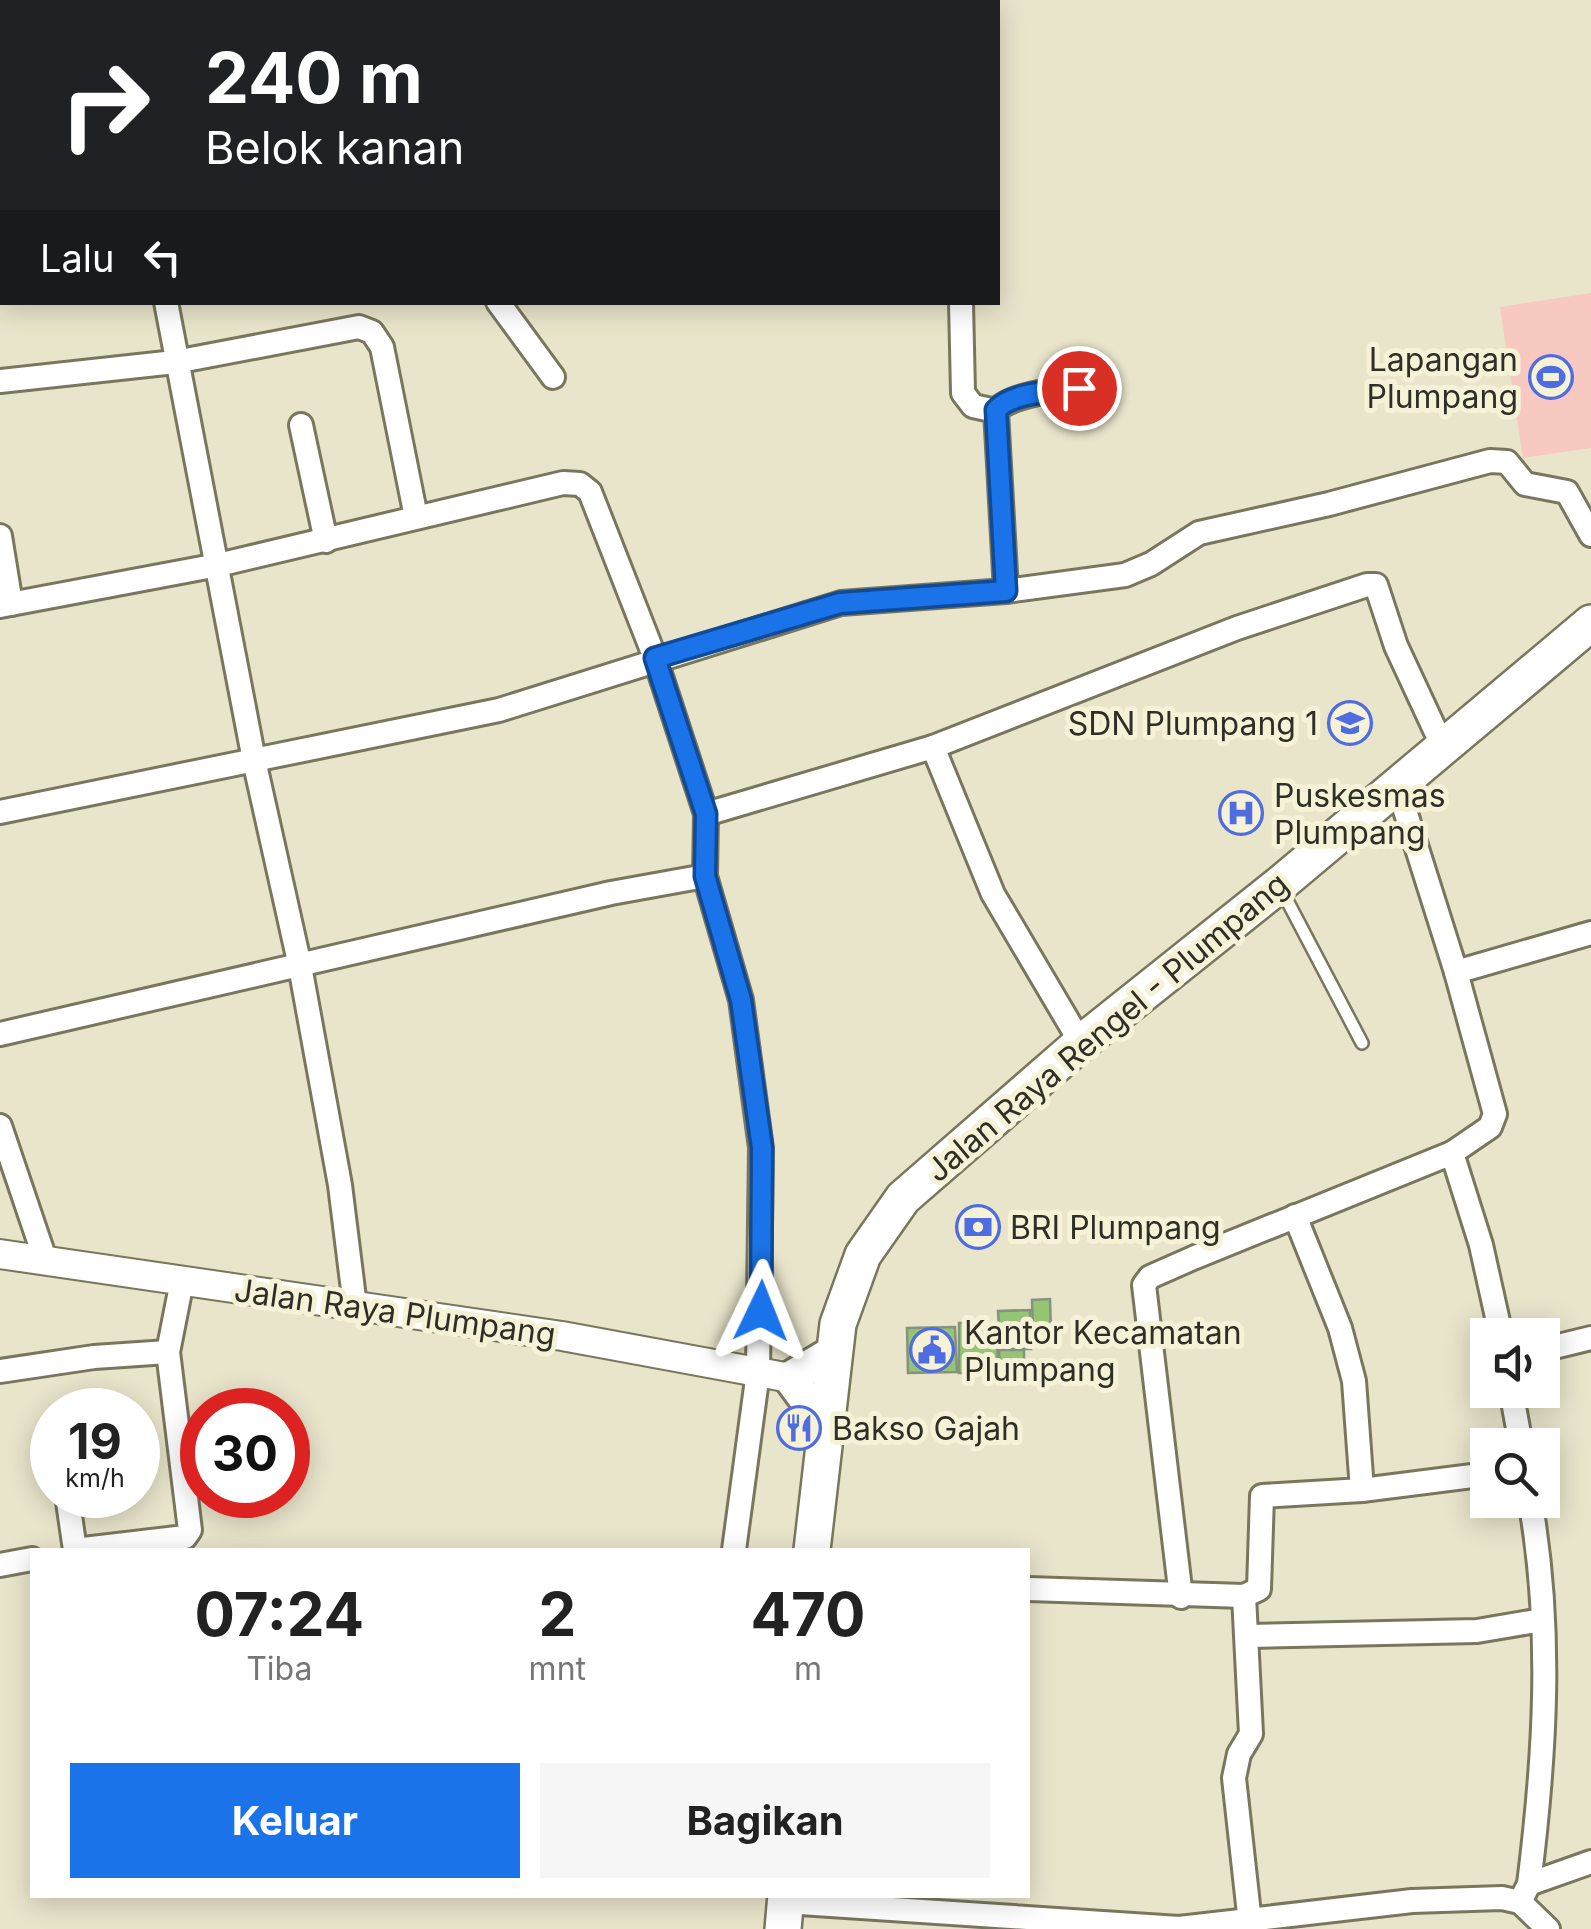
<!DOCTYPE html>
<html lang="id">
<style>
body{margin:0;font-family:Inter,sans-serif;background:#f6f6f6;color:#222;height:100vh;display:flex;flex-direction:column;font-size:38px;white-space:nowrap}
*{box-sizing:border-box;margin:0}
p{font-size:32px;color:#767676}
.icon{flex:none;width:55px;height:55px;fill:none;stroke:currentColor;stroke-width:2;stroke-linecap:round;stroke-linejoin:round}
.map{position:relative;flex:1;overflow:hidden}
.details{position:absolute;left:30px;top:1548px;width:1000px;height:350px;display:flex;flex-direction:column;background:#fff;border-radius:0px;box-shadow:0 5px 25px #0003}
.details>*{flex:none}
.banner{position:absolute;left:0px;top:0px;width:1000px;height:305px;box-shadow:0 5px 25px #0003;background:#202124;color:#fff;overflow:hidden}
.fabs{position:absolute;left:1470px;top:1318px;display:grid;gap:20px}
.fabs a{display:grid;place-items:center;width:90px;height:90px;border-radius:0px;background:#fff;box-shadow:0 5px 25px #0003;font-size:50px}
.speed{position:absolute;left:30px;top:1388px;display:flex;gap:20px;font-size:50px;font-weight:700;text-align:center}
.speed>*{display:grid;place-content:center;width:130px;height:130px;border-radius:50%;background:#fff;box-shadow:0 5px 25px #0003;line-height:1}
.speed small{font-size:25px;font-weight:400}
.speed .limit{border:15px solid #d22;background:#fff;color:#111}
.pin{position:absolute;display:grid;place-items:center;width:85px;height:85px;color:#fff;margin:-42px;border:5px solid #fff;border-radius:50%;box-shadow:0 2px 10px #0007}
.me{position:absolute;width:110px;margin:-55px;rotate:2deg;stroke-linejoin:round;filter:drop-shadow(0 0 8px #0008)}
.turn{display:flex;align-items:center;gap:35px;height:210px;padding:0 40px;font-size:45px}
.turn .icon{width:130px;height:130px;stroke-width:2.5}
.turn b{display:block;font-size:70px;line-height:85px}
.then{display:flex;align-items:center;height:95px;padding:0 40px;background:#0003;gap:20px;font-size:38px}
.eta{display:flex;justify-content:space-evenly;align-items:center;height:170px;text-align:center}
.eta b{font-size:60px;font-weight:700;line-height:70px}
.button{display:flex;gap:20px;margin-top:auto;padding:20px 40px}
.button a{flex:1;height:115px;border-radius:0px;background:#1a73e8;color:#fff;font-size:40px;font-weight:700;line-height:115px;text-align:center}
.button a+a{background:#f6f6f6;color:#222}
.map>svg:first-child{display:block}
.green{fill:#f7c9c0}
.building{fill:#95c474;stroke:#85927d;stroke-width:2.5}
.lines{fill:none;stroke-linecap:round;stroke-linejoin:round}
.service-casing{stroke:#79765e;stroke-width:16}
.minor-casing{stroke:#79765e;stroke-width:28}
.tertiary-casing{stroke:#79765e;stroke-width:32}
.secondary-casing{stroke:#79765e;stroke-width:38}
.primary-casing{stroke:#79765e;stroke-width:40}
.service{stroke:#fff;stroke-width:11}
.minor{stroke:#fff;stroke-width:22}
.tertiary{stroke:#fff;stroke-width:28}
.secondary{stroke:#fff;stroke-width:32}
.primary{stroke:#fff;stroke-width:35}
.route-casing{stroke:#114b97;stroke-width:25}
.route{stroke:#1a73e8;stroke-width:18}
.labels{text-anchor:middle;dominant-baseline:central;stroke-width:10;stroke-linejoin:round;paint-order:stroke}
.poi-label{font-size:32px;fill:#302f25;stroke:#f6f2d8;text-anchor:start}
.street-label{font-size:32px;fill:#302f25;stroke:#f6f2d8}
</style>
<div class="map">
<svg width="1591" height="1929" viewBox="0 0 1591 1929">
<rect width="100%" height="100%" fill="#e9e5cb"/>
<polygon class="green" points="1591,293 1591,448 1523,458 1500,307"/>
<g class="building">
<polygon points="1050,1299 1051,1332 1033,1333 1032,1300"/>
<polygon points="1030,1310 1031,1349 1008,1349 1007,1327 999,1328 998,1311"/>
<polygon points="959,1323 997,1323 998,1373 959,1373"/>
<polygon points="955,1327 957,1372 908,1373 907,1328"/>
<polygon points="999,1350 1024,1350 1024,1374 1000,1374"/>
</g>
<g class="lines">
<g class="service-casing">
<polyline id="service" points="1280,887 1362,1043"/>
</g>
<g class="minor-casing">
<g id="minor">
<polyline points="14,0 17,2"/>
<polyline points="152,0 156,2"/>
<polyline points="0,93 2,92"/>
<polyline points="0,271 2,271"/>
<polyline points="166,302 254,760 300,966 340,1185 355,1306"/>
<polyline points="498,302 553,377"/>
<polyline points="961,302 963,393 973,406 996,411"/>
<polyline points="0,381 175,362 359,327 372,332 382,347 416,517"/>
<polyline points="301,425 326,541"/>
<polyline points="0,536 11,604"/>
<path d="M1006 591 996 411C1013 391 1079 388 1106 383"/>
<polyline points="0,606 218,565 563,483 580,484 590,492 655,658 706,814 705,876 741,1000 761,1148 758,1372 734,1550"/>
<polyline points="933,747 993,894 1081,1043"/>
<polyline points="0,812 499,710 841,603 1006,591 1125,575 1151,564 1199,533 1329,504 1490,461 1507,462 1525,484 1567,492 1591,535"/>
<polyline points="706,814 933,747 1237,628 1367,585 1376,585 1396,646 1443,747"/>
<polyline points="1456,972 1591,933"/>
<polyline points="0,1034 611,893 705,876"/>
<polyline points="0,1126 46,1262"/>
<polyline points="1452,1153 1481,1245 1501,1335"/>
<polyline points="1542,1350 1591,1338"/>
<polyline points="0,1371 94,1357 168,1352"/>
<polyline points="1511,1390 1521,1445"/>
<polyline points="1362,1490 1488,1474"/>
<polyline points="67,1495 75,1550"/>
<polyline points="75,1550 185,1537 190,1530 168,1352 182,1281"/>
<polyline points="0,1565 32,1559"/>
<polyline points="1028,1589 1244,1596 1259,1589 1262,1496 1362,1490 1354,1381 1340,1328 1295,1216"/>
<polyline points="1244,1596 1251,1734 1239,1754 1234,1778 1250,1923"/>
<polyline points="1181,1597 1144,1285 1150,1277 1193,1258 1452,1153 1490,1127 1495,1114 1456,972 1397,785"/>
<polyline points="1248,1636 1477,1631 1542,1620"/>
<polyline points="1529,1884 1591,1862"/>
<polyline points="785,1902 1179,1928 1412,1901 1502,1898 1520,1902 1548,1929"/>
<path d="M1520 1902 1529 1884C1545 1756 1553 1629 1530 1500"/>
</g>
</g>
<g class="tertiary-casing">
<polyline id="tertiary" points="0,1254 562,1336 790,1378"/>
</g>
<g class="secondary-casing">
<polyline id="secondary" points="823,1423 790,1378 832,1353"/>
</g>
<g class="primary-casing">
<g id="primary">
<polyline points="812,1550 838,1324 863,1255 903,1198 1081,1043 1279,885 1591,623"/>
<polyline points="783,1929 786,1895"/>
</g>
</g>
<use href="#service" class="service"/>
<use href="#minor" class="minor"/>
<use href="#tertiary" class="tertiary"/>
<use href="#secondary" class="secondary"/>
<use href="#primary" class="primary"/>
</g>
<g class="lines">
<g class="route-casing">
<path id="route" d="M761 1311 762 1148 741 1000 705 876 706 814 655 658 840 603 1006 591 996 410C1013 391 1055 392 1079 388"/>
</g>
<use href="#route" class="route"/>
</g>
<defs>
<g id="stadium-ring" transform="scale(2.25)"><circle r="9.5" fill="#f6f2d8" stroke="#4f6ce0" stroke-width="1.5"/><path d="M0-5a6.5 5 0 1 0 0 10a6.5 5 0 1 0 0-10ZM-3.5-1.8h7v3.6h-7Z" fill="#4f6ce0"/></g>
<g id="school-ring" transform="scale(2.25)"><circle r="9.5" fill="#f6f2d8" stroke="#4f6ce0" stroke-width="1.5"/><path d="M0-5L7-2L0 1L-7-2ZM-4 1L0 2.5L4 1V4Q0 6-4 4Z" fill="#4f6ce0"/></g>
<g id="hospital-ring" transform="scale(2.25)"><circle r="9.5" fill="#f6f2d8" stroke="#4f6ce0" stroke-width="1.5"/><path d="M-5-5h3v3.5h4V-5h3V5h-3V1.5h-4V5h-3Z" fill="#4f6ce0"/></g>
<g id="bank-ring" transform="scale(2.25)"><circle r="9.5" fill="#f6f2d8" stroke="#4f6ce0" stroke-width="1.5"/><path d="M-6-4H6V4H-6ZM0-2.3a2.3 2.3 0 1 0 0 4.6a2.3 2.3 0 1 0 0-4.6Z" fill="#4f6ce0"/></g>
<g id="civic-ring" transform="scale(2.25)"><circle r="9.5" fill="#f6f2d8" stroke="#4f6ce0" stroke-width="1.5"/><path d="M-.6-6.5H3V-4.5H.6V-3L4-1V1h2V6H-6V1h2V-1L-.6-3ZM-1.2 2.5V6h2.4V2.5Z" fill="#4f6ce0"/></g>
<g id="restaurant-ring" transform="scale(2.25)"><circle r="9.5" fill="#f6f2d8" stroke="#4f6ce0" stroke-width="1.5"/><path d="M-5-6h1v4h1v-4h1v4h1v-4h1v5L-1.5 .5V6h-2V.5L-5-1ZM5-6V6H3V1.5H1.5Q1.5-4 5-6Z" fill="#4f6ce0"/></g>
</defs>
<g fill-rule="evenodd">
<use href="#stadium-ring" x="1551" y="377"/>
<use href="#school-ring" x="1350" y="723"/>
<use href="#hospital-ring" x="1241" y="813"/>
<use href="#bank-ring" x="978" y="1227"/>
<use href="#civic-ring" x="932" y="1350"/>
<use href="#restaurant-ring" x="799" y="1428"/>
</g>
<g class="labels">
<g class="poi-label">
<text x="1518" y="359" text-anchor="end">Lapangan<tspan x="1518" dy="37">Plumpang</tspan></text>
<text x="1318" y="723" text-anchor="end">SDN Plumpang 1</text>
<text x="1274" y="795">Puskesmas<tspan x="1274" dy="37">Plumpang</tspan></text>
<text x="1010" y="1227">BRI Plumpang</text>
<text x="964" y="1332">Kantor Kecamatan<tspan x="964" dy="37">Plumpang</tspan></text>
<text x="832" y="1428">Bakso Gajah</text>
</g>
<g class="street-label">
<text transform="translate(1107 1027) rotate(-40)">Jalan Raya Rengel - Plumpang</text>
<text transform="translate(395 1312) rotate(8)">Jalan Raya Plumpang</text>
</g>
</g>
</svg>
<div class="fabs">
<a><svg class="icon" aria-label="sound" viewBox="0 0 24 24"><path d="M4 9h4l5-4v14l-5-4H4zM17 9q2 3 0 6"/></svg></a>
<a><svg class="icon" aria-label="search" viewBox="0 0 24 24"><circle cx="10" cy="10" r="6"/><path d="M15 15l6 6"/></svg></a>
</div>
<div class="speed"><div>19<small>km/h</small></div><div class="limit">30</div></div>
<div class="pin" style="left:1079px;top:388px;background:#d93025"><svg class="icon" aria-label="arrive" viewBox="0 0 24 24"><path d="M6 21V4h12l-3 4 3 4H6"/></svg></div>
<svg class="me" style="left:761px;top:1311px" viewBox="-20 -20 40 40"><path d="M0-17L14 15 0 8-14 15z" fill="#1a73e8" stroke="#fff" stroke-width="4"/></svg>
<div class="banner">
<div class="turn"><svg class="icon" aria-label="right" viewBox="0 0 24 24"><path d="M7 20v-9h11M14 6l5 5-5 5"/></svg><div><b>240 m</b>Belok kanan</div></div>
<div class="then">Lalu<svg class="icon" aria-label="left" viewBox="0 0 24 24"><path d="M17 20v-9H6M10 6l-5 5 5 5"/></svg></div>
</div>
<section class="details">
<div class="eta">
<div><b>07:24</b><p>Tiba</p></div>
<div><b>2</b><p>mnt</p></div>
<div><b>470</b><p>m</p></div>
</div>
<div class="button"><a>Keluar</a><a>Bagikan</a></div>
</section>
</div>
